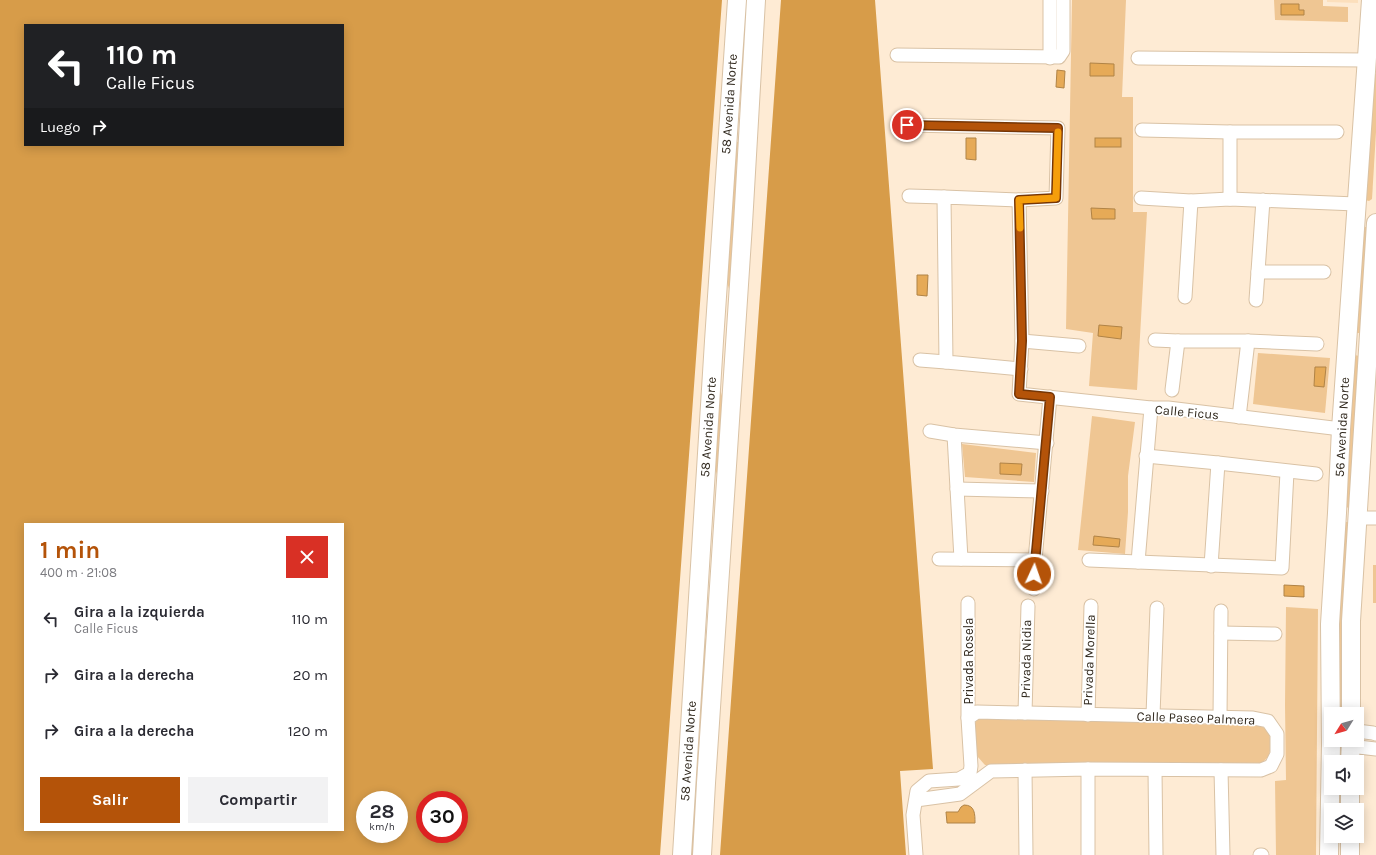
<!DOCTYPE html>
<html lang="es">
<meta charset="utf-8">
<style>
body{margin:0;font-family:Karla,sans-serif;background:#f2f2f3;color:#2b2b33;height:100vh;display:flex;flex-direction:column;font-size:15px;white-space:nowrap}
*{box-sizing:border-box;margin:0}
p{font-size:13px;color:#7c7c81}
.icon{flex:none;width:22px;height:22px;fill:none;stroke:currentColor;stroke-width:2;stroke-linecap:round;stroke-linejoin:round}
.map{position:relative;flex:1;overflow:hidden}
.drawer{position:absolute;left:24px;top:523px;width:320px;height:308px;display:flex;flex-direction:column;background:#fff;border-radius:0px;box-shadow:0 2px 10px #0003}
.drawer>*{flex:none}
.banner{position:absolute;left:24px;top:24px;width:320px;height:122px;border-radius:0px;box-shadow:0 2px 10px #0003;background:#202124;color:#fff;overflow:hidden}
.needle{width:26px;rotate:233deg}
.buttons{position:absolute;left:1324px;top:707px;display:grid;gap:8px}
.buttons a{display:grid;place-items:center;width:40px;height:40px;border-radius:0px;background:#fff;box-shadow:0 2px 10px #0003;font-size:20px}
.speed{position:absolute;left:356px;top:791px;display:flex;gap:8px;font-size:20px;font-weight:700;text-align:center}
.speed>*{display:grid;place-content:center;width:52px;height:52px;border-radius:50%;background:#fff;box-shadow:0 2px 10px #0003;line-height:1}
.speed small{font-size:10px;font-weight:400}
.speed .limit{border:6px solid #d22;background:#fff;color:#111}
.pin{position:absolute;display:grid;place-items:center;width:34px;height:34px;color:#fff;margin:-17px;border:2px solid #fff;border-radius:50%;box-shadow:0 1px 4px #0007}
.me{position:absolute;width:44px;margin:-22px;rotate:3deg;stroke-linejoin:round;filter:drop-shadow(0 0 3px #0008)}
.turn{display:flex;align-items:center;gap:14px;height:84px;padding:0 16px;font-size:18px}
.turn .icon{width:52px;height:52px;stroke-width:2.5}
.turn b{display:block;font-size:28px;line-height:34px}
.then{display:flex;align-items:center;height:38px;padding:0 16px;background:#0003;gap:8px;font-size:15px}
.round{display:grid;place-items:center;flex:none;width:42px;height:42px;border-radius:0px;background:#f2f2f3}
.summary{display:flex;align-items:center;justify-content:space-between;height:68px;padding:0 16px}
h1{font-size:24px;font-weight:700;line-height:30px;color:#b45309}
.action{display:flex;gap:8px;margin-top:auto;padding:8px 16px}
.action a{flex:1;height:46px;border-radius:0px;background:#b45309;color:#fff;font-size:16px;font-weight:700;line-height:46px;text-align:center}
.action a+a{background:#f2f2f3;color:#2b2b33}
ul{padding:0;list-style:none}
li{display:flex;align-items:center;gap:12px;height:56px;padding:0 16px}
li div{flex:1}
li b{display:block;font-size:15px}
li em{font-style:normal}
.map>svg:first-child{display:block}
.built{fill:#fcdfbc}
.green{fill:#efc693}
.forest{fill:#d79c49;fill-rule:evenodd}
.water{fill:#e6aa57;stroke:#b08346}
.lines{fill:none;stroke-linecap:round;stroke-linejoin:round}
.street-casing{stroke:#d9c2a5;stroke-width:15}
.secondary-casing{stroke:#d9c2a5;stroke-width:20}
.street{stroke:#fff;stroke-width:13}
.secondary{stroke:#fff;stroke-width:18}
.route-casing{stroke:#753606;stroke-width:10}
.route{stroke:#b45309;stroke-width:7}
.slow{stroke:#f59e0b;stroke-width:7}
.labels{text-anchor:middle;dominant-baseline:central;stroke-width:3.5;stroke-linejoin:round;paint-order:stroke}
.street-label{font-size:13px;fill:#31291e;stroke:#fff}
</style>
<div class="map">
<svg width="1376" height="855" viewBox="0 0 1376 855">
<rect width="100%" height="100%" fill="#feebd4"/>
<polygon class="built" points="1327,0 1358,0 1358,3 1327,2"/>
<g class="green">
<polygon points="744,0 752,0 744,77 740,63"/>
<polygon points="1072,0 1126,0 1122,97 1133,97 1133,212 1147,212 1137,390 1089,386 1093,333 1066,329"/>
<polygon points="1274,0 1323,0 1323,6 1348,7 1348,22 1275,20"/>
<polygon points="1373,73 1376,74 1376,132 1372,199 1369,201 1365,200"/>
<polygon points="735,142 738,142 736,179 739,191 730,292 726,279"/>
<polygon points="1363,227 1367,227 1361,333 1357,333 1354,331"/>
<polygon points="1258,353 1330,358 1325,413 1253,404"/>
<polygon points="1355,355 1359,356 1350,508 1345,507 1352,358"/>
<polygon points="720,358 722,358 720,389 724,403 718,478 714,465"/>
<polygon points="1092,416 1135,422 1128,476 1128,512 1125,554 1078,550"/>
<polygon points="962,444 1036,453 1034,482 965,477"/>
<polygon points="1344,522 1349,522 1345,714 1336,714 1336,631"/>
<rect x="1373" y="565" width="3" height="38"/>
<polygon points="705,603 707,603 705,637 708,648 702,735 701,723 698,716"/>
<polygon points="1286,607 1318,609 1316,855 1276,855 1275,781 1286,780 1285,705"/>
<polygon points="978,718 1261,726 1269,731 1271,745 1269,756 1261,764 985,765 977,756 974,725"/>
<polygon points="692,800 697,800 696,855 690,855"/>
</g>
<g class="forest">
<path d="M0 0H722L660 855H0ZM25 25H343V145H25ZM25 524H343V830H25ZM365 800H399V834H365ZM425 800H459V834H425Z"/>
<polygon points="781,0 875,0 933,769 900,771 906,855 720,855"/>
</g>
<g class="water">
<polygon points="1281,4 1299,4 1299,10 1304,10 1304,15 1281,15"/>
<polygon points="1090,63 1114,64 1114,76 1090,76"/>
<polygon points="1057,70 1065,71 1064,88 1056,87"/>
<polygon points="966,138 976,138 976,160 966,159"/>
<rect x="1095" y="138" width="26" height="9"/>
<polygon points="1091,208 1115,209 1115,219 1092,219"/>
<polygon points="917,275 928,275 927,296 917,295"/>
<polygon points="1099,325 1122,327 1121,339 1098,336"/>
<polygon points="1315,367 1326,367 1324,387 1314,386"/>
<polygon points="1000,463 1022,464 1021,475 1000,474"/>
<polygon points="1094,536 1120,539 1119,547 1093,545"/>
<polygon points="1284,585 1304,586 1304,597 1284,596"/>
<path d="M964 805C975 805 975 814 975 823H947L946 812H958L961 807Z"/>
</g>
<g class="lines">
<g class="street-casing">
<g id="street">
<polyline points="897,55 1059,57 1063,51 1063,0"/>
<polyline points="1050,58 1050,0"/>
<polyline points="1138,58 1366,60"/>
<polyline points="907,125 1058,128 1056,198 1019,200 944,197 946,362 1021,369"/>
<polyline points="1142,130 1230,132 1337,132"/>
<polyline points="909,196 944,197"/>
<polyline points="1141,198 1191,201 1230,199 1356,204"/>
<polyline points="1230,199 1230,132"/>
<polyline points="1019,200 1022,341 1019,394 1151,408 1168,408 1341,429"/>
<polyline points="1258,272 1324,272"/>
<polyline points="1185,297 1191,201"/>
<polyline points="1256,300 1263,200"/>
<polyline points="1155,340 1178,341 1248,341 1317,344"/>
<polyline points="1022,341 1079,346"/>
<polyline points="920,360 946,362"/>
<polyline points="1172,390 1178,341"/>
<polyline points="1239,417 1248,341"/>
<polyline points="930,431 954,435 1047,443"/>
<polyline points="954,435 961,559"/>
<polyline points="1146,456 1218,463 1316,474"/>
<polyline points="957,489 1042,491"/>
<polyline points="1358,518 1376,518"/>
<polyline points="939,559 1035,560"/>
<polyline points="1089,560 1282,568 1287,472"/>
<polyline points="1138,562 1151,408"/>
<polyline points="1211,566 1218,463"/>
<polyline points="1034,589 1035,560 1050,397"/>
<polyline points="968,603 968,718"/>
<polyline points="1221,633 1275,634"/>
<polyline points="1025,713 1028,606"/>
<polyline points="1088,715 1091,606"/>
<polyline points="1153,715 1157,608"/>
<polyline points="1220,717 1221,611"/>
<polyline points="1357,731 1373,733 1376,734"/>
<polyline points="1350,746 1376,749"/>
<polyline points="1088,769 1088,855"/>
<polyline points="1025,770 1026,855"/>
<polyline points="1155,770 1156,855"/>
<polyline points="1221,770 1223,855"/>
<polyline points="916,855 913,815 917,791 929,781 959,779 970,773 971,766 968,718 977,712 1253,718 1268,721 1277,734 1277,754 1271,766 1261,770 1088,769 991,771 960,794 916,800"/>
<polyline points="1260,855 1262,855"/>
</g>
</g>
<g class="secondary-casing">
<g id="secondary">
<polyline points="1351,714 1351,621 1376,223"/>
<polyline points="1350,762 1351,740"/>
<polyline points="1350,810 1350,788"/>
<polyline points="682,855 714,341 737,0"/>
<polyline points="702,855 706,783 743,224 756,0"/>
<polyline points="1329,855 1331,745 1330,624 1337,513 1341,429 1371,0"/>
<polyline points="1350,855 1350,836"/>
</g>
</g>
<use href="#street" class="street"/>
<use href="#secondary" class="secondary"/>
</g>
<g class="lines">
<g class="route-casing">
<polyline id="route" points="907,125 1058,128 1056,198 1019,200 1022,341 1019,394 1050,397 1034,574"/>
</g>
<use href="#route" class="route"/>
<polyline class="slow" points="1020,228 1019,200 1056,198 1058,132"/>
</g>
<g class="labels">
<g class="street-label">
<text transform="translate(729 104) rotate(-86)">58 Avenida Norte</text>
<text transform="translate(1187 412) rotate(5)">Calle Ficus</text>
<text transform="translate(708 427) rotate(-86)">58 Avenida Norte</text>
<text transform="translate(1342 427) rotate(-87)">56 Avenida Norte</text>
<text transform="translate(1026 659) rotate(-89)">Privada Nidia</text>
<text transform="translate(1089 660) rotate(-88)">Privada Morella</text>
<text transform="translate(968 661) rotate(-90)">Privada Rosela</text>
<text transform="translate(1196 718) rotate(2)">Calle Paseo Palmera</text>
<text transform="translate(688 751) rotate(-86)">58 Avenida Norte</text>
</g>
</g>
</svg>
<div class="buttons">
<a><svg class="needle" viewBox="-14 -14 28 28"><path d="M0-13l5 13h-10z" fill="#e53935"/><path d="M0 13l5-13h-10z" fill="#7c7c81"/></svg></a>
<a><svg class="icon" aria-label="sound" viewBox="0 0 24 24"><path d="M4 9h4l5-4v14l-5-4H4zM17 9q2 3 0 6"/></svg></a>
<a><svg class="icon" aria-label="layers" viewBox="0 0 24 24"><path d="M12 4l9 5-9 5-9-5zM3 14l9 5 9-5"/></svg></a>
</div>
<div class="speed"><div>28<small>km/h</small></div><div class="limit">30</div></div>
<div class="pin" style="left:907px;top:125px;background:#d93025"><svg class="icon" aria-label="arrive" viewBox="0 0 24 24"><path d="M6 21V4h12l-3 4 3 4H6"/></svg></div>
<svg class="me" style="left:1034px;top:574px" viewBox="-20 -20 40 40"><circle r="17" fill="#b45309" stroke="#fff" stroke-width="3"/><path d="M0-11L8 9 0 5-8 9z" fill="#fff"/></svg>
<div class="banner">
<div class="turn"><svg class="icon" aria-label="left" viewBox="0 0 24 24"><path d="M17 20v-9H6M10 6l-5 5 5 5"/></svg><div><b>110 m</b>Calle Ficus</div></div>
<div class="then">Luego<svg class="icon" aria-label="right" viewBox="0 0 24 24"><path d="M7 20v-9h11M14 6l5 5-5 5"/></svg></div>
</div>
<section class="drawer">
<div class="summary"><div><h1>1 min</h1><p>400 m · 21:08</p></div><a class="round" style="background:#d93025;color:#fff"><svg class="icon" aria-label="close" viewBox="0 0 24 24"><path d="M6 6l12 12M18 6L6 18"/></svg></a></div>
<ul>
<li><svg class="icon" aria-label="left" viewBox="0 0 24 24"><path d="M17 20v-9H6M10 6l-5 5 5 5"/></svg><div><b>Gira a la izquierda</b><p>Calle Ficus</p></div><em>110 m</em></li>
<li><svg class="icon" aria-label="right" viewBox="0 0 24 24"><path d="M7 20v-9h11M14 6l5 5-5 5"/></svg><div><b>Gira a la derecha</b></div><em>20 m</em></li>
<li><svg class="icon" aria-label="right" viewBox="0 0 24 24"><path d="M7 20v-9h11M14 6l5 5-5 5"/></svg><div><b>Gira a la derecha</b></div><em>120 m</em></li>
</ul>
<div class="action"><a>Salir</a><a>Compartir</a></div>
</section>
</div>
